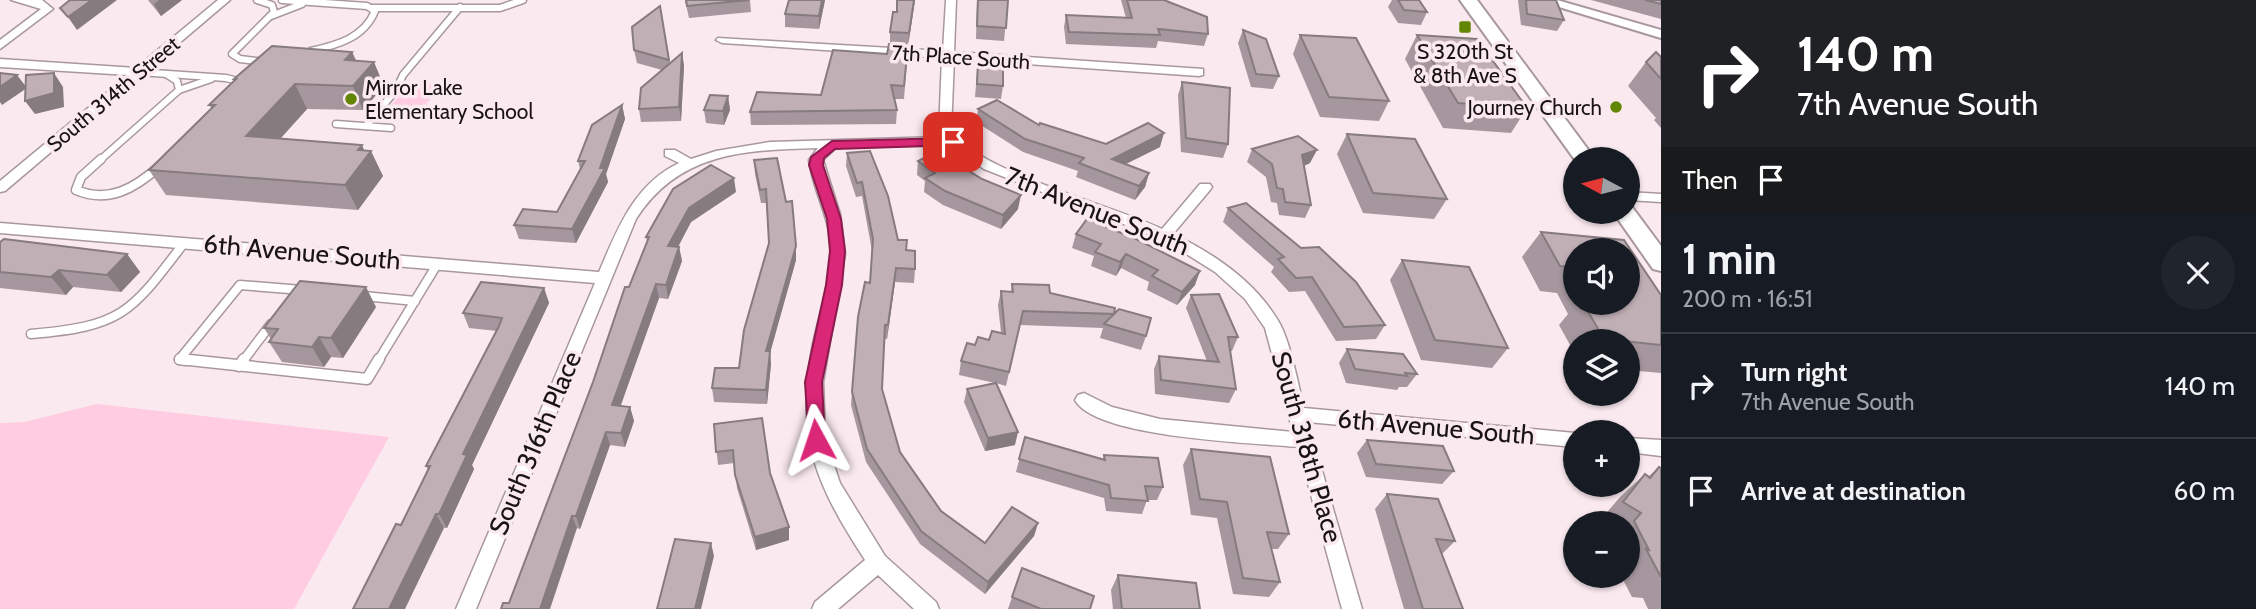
<!DOCTYPE html>
<meta charset="utf-8">
<style>
body{margin:0;font-family:Cabin,sans-serif;background:#20242c;color:#f1f3f6;height:100vh;display:flex;flex-direction:column;font-size:26px;white-space:nowrap}
*{box-sizing:border-box;margin:0}
p{font-size:23px;color:#9ea1a6}
.icon{flex:none;width:38px;height:38px;fill:none;stroke:currentColor;stroke-width:2;stroke-linecap:round;stroke-linejoin:round}
.map{position:relative;flex:1;overflow:hidden}
.details{display:flex;flex-direction:column;background:#171b24;width:595px}
.details>*{flex:none}
.guide{background:#202124;color:#fff;overflow:hidden}
.needle{width:46px;rotate:277deg}
.controls{position:absolute;left:1563px;top:147px;display:grid;gap:14px}
.controls a{display:grid;place-items:center;width:77px;height:77px;border-radius:50%;background:#171b24;box-shadow:0 2px 5px #0004;font-size:35px}
.pin{position:absolute;display:grid;place-items:center;width:60px;height:60px;color:#fff;margin:-30px;border-radius:14px;box-shadow:0 4px 10px #0006}
.me{position:absolute;width:77px;margin:-38px;rotate:355deg;stroke-linejoin:round;filter:drop-shadow(0 0 5px #0008)}
.turn{display:flex;align-items:center;gap:24px;height:147px;padding:0 21px;font-size:32px}
.turn .icon{width:91px;height:91px;stroke-width:2.5}
.turn b{display:block;font-size:49px;line-height:60px}
.then{display:flex;align-items:center;height:66px;padding:0 21px;background:#0003;gap:14px;font-size:26px}
.round{display:grid;place-items:center;flex:none;width:74px;height:74px;border-radius:37px;background:#20242c}
.head{display:flex;align-items:center;justify-content:space-between;height:119px;padding:0 21px}
h1{font-size:42px;font-weight:700;line-height:52px}
ul{padding:0;list-style:none}
li{display:flex;align-items:center;gap:21px;height:105px;padding:0 21px;border-top:2px solid #363941}
li div{flex:1}
li b{display:block;font-size:26px}
li em{font-style:normal}
main{display:flex;flex:1;min-height:0}
.map>svg:first-child{display:block}
.green{fill:#ffcce1}
.lines{fill:none;stroke-linecap:round;stroke-linejoin:round}
.service-far2-casing{stroke:#a8989e;stroke-width:9}
.service-far1-casing{stroke:#a8989e;stroke-width:11}
.service-casing{stroke:#a8989e;stroke-width:13}
.minor-casing{stroke:#a8989e;stroke-width:3}
.tertiary-casing{stroke:#a8989e;stroke-width:4}
.primary-casing{stroke:#a8989e;stroke-width:4}
.service-far2{stroke:#fff;stroke-width:6}
.service-far1{stroke:#fff;stroke-width:8}
.service{stroke:#fff;stroke-width:10}
.minor{fill:#fff;fill-rule:evenodd}
.tertiary{fill:#fff;fill-rule:evenodd}
.primary{fill:#fff;fill-rule:evenodd}
.wall{fill:#a5979d;fill-rule:evenodd}
.shaded-wall{fill:#867b7f}
.building{fill:#c0b0b6;stroke:#867b7f;stroke-width:2}
.route{fill:#db2777;stroke:#8e194d;stroke-width:2}
.poi-dot{fill:#628502;stroke:#fae9ef;stroke-width:2.5}
.labels{text-anchor:middle;dominant-baseline:central;stroke-width:7;stroke-linejoin:round;paint-order:stroke}
.far-poi-label{font-size:21px;fill:#191316;stroke:#fae9ef}
.far-street-label{font-size:21px;fill:#191316;stroke:#fae9ef}
.street-label{font-size:26px;fill:#191316;stroke:#fae9ef}
</style>
<main>
<div class="map">
<svg width="1661" height="609" viewBox="0 0 1661 609">
<rect width="100%" height="100%" fill="#fae9ef"/>
<g class="green">
<polygon points="426,83 441,85 417,116 384,114 399,96"/>
<polygon points="97,404 389,437 294,609 0,609 0,423 25,422"/>
</g>
<g class="lines">
<g class="service-far2-casing">
<g id="service-far2">
<polyline points="257,0 272,5 274,12 232,54 240,59 264,62"/>
<path d="M282 0 367 6 375 11C364 38 337 45 311 51"/>
<polyline points="372,8 500,8 523,0"/>
<polyline points="271,16 302,4"/>
<polyline points="139,72 226,78 234,80 237,88"/>
<polyline points="179,90 211,79"/>
<polyline points="336,124 391,128"/>
<polyline points="366,126 396,90 403,75 460,7"/>
<polyline points="99,161 179,90 177,81 166,74"/>
</g>
</g>
<g class="service-far1-casing">
<g id="service-far1">
<path d="M101 159 81 177 76 190C109 204 135 188 160 166"/>
<polyline points="1628,196 1661,198"/>
<polyline points="364,296 415,301"/>
<path d="M31 334C122 326 130 314 184 243"/>
<polyline points="186,361 179,360 240,285 302,290"/>
<polyline points="243,361 271,324"/>
<polyline points="378,361 438,263"/>
</g>
</g>
<g class="service-casing">
<g id="service">
<polyline points="180,359 367,379 379,359"/>
<polyline points="239,366 244,359"/>
</g>
</g>
<g class="minor-casing">
<g id="minor">
<polygon points="11,0 42,0 53,9 0,49 0,40 41,9"/>
<polygon points="218,0 230,0 5,191 0,192 0,181 128,75 0,67 0,59 136,68"/>
<path d="M946 0H956L954 52 1203 69V75L1199 76 954 59 951 131C979 172 1112 205 1162 229L1200 184H1210L1212 187 1210 190 1173 234C1215 254 1257 283 1280 324 1291 345 1298 384 1304 408L1575 433V447L1308 422 1362 609H1342L1298 447C1256 443 1095 438 1075 400L1078 395 1084 393 1112 407 1160 419 1293 432 1265 328 1245 299 1215 272 1180 250 1141 231 984 169 948 145 837 147 823 160 840 214 845 254 823 382 825 438 840 483 885 556 936 602 939 609H914L878 575 838 609H812L815 602 865 560C817 486 795 439 812 349 818 317 830 286 831 254 832 220 813 192 809 160L818 148C745 150 679 152 636 219L476 609H456L595 283 0 233V223L599 272C617 230 634 184 679 163L665 156V150H675L691 159 716 151 770 142 942 137 939 131 942 58 722 43 716 40 718 38 943 51Z"/>
<polygon points="1628,438 1661,440 1661,456 1628,452"/>
</g>
</g>
<g class="tertiary-casing">
<polygon id="tertiary" points="1536,0 1557,0 1661,30 1661,38"/>
</g>
<g class="primary-casing">
<g id="primary">
<polygon points="1460,0 1477,0 1595,159 1575,160"/>
<polygon points="1628,206 1632,207 1661,246 1661,271 1653,269 1613,212 1628,212"/>
</g>
</g>
<use href="#service-far2" class="service-far2"/>
<use href="#service-far1" class="service-far1"/>
<use href="#service" class="service"/>
<use href="#minor" class="minor"/>
<use href="#tertiary" class="tertiary"/>
<use href="#primary" class="primary"/>
</g>
<g class="wall">
<polygon points="148,0 182,0 161,16"/>
<polygon points="685,0 750,0 751,12 689,18"/>
<polygon points="789,0 825,0 819,29 785,27 785,14"/>
<polygon points="897,0 915,0 908,46 904,99 894,99 897,110 896,124 751,125 750,112 821,95 887,54 890,44 890,32 897,12"/>
<polygon points="977,0 1008,0 1004,41 976,39"/>
<polygon points="1121,0 1164,0 1208,34 1204,46 1158,41 1156,48 1066,44 1064,27 1066,15 1126,18"/>
<polygon points="1392,0 1419,0 1427,12 1421,25 1398,23 1388,7"/>
<polygon points="1518,0 1556,0 1564,20 1557,31 1521,25"/>
<polygon points="1591,0 1661,0 1661,19"/>
<polygon points="660,6 670,64 682,53 684,66 681,121 641,122 639,109 662,70 637,63 634,50"/>
<polygon points="1243,30 1279,76 1273,89 1251,87 1238,43"/>
<polygon points="1300,35 1389,101 1379,121 1320,117 1293,54"/>
<polygon points="1417,35 1527,108 1511,133 1443,128 1405,59"/>
<polygon points="352,52 356,60 384,86 363,110 307,109 280,139 364,150 383,176 358,210 166,195 149,170 212,109 209,105 235,80 234,79"/>
<polygon points="1661,57 1661,128 1654,120 1656,118 1628,86 1646,62"/>
<polygon points="978,61 1003,86 1001,99 975,97"/>
<polygon points="1182,82 1228,144 1223,158 1181,152 1178,95"/>
<polygon points="728,96 730,110 724,125 706,123 704,110"/>
<polygon points="622,105 625,119 606,174 608,182 576,243 519,239 514,225 557,212 580,169 578,161"/>
<polygon points="978,109 1106,144 1160,147 1125,164 1149,173 1145,187 1135,200 1076,177 1078,171 1023,152 976,122"/>
<polygon points="1347,134 1447,199 1434,219 1363,213 1337,154"/>
<polygon points="1252,149 1310,163 1304,166 1311,205 1305,218 1279,215 1277,203 1271,202 1266,177 1247,162"/>
<polygon points="847,153 898,240 906,250 915,269 914,283 895,282 887,339 884,339 882,389 900,452 941,511 985,543 1038,523 1034,536 985,594 920,544 866,462 851,405 852,392 870,283 872,251 862,196 856,197 846,166"/>
<polygon points="754,160 786,202 796,260 770,353 771,364 767,404 714,402 712,388 739,368 769,243 766,203 761,203 755,174"/>
<polygon points="918,161 1018,209 1001,229 943,205 924,192 925,181 917,175"/>
<polygon points="736,192 691,222 678,247 679,247 682,261 668,299 659,298 620,406 630,407 634,421 625,447 610,445 580,529 577,528 509,603 647,242 646,237"/>
<polygon points="1228,208 1385,325 1376,339 1336,341 1305,291 1289,292 1271,272 1274,267 1223,222"/>
<polygon points="1087,219 1195,285 1177,305 1147,290 1149,282 1121,268 1116,276 1091,266 1094,256 1072,248 1076,234"/>
<path d="M1541 232 1661 295V373L1628 370V341H1575V354L1559 325 1568 314 1557 293 1540 291 1522 257ZM1575 250 1628 303H1575Z"/>
<polygon points="0,242 127,254 140,272 121,292 73,287 66,295 0,288"/>
<polygon points="1402,260 1508,348 1492,368 1421,360 1390,280"/>
<polygon points="1012,284 1050,293 1114,314 1146,336 1141,350 1100,338 1103,328 1020,325 1006,386 996,383 1015,445 985,451 964,402 967,389 995,383 959,375 961,361 975,345 989,340 1001,333 998,305 1001,291 1011,292"/>
<polygon points="544,288 549,303 472,465 474,469 447,528 401,525 428,470 426,466 497,331 469,328 463,313"/>
<polygon points="1191,295 1238,337 1232,351 1230,351 1236,389 1229,403 1155,394 1154,369 1159,356 1207,361 1186,308"/>
<polygon points="376,307 343,358 331,357 324,367 282,362 269,342 271,339 264,328"/>
<polygon points="1347,349 1417,374 1407,387 1399,387 1397,390 1346,383 1339,363"/>
<polygon points="714,424 770,473 789,540 756,550 737,488 734,463 718,465"/>
<polygon points="1025,437 1103,459 1104,455 1163,487 1157,500 1147,500 1142,514 1106,511 1104,498 1016,472"/>
<polygon points="1367,440 1454,471 1442,484 1366,477 1357,453"/>
<polygon points="1191,449 1289,534 1278,549 1271,549 1280,582 1269,597 1233,594 1217,518 1191,515 1183,465"/>
<polygon points="1659,467 1661,468 1661,609 1648,609 1643,598 1632,597 1621,576 1628,576 1628,523 1598,523 1620,497 1645,474 1649,476"/>
<polygon points="1387,494 1455,541 1442,554 1463,609 1404,609 1375,509"/>
<polygon points="1022,568 1090,609 1008,609"/>
<polygon points="1118,575 1200,609 1113,609 1111,590"/>
</g>
<g class="shaded-wall">
<polygon points="92,0 117,0 77,30 68,17"/>
<polygon points="159,0 182,0 161,16 154,4"/>
<polygon points="822,0 825,0 819,29 819,16"/>
<polygon points="914,0 915,0 908,46 909,33"/>
<polygon points="352,52 362,75 374,62 384,86 363,110 353,86 345,60"/>
<polygon points="682,53 684,66 681,121 679,107"/>
<polygon points="54,73 63,87 64,107 35,114 25,101"/>
<polygon points="17,75 27,88 2,105 0,102 0,87"/>
<polygon points="295,84 307,109 260,161 246,136"/>
<polygon points="728,96 730,110 724,125 723,111"/>
<polygon points="622,105 625,119 606,174 608,182 576,243 572,229 600,168"/>
<polygon points="1164,133 1160,147 1108,173 1112,159"/>
<polygon points="362,145 367,157 371,151 383,176 358,210 345,185 358,150"/>
<polygon points="1317,150 1310,163 1296,169 1302,155"/>
<polygon points="1149,173 1145,187 1135,200 1139,186"/>
<polygon points="734,178 736,192 691,222 671,260 668,246 689,208"/>
<polygon points="1021,195 1018,209 1001,229 1003,215"/>
<polygon points="796,246 796,260 770,353 771,364 767,404 766,390 766,351"/>
<polygon points="679,247 682,261 668,299 666,285"/>
<polygon points="127,254 140,272 121,292 107,275"/>
<polygon points="1126,254 1121,268 1116,276 1120,262"/>
<polygon points="896,268 895,282 887,339 888,325"/>
<polygon points="59,270 73,287 66,295 51,277"/>
<polygon points="1200,271 1195,285 1177,305 1182,292"/>
<polygon points="656,284 659,298 616,419 612,405"/>
<polygon points="366,287 376,307 343,358 331,338"/>
<polygon points="544,288 549,303 472,465 474,469 447,528 439,514 463,454"/>
<polygon points="319,337 331,357 324,367 312,347"/>
<polygon points="630,407 634,421 625,447 621,433"/>
<polygon points="606,432 610,445 580,529 576,516"/>
<polygon points="1018,432 1015,445 985,451 988,438"/>
<polygon points="436,514 444,528 405,609 389,609"/>
<polygon points="572,516 577,528 550,609 540,609"/>
<polygon points="1038,523 1034,536 985,594 988,582"/>
<polygon points="789,527 789,540 756,550 755,537"/>
<polygon points="711,543 714,556 701,609 695,609"/>
</g>
<g class="building">
<polygon points="70,0 92,0 68,17 60,8"/>
<polygon points="686,0 749,0 687,6"/>
<polygon points="789,0 822,0 819,16 785,14"/>
<polygon points="897,0 914,0 909,33 890,32 893,12 897,12"/>
<polygon points="978,0 1008,0 1006,28 977,26"/>
<polygon points="1127,0 1164,0 1207,17 1208,34 1158,29 1160,35 1069,32 1066,15 1132,18"/>
<polygon points="1398,0 1419,0 1427,12 1404,10"/>
<polygon points="1526,0 1556,0 1564,20 1527,14"/>
<polygon points="1645,0 1661,0 1661,4"/>
<polygon points="660,6 669,60 634,50 632,27"/>
<polygon points="1243,30 1266,39 1279,76 1256,74"/>
<polygon points="1300,35 1356,38 1389,101 1329,97"/>
<polygon points="1417,35 1477,39 1527,108 1458,103"/>
<polygon points="889,44 908,45 904,86 891,85 897,110 750,112 757,92 821,95 833,50 887,54"/>
<polygon points="272,46 352,52 345,60 374,62 353,86 295,84 246,136 362,145 358,150 371,151 345,185 149,170 215,105 209,105 236,79 234,79"/>
<polygon points="1656,52 1661,57 1661,79 1646,62"/>
<polygon points="682,53 679,107 639,109 641,88"/>
<polygon points="978,61 1003,62 1003,86 977,84"/>
<polygon points="0,73 17,75 0,87"/>
<polygon points="54,73 54,93 25,101 26,75"/>
<polygon points="1182,82 1230,88 1228,144 1186,138"/>
<polygon points="710,95 728,96 723,111 704,110"/>
<polygon points="997,100 1039,125 1040,123 1106,144 1148,123 1164,133 1112,159 1149,173 1139,186 1079,163 1084,158 1025,139 978,109"/>
<polygon points="622,105 600,168 605,168 572,229 514,225 523,209 557,212 585,161 578,161 592,125"/>
<polygon points="1347,134 1415,139 1447,199 1373,193"/>
<polygon points="1298,136 1317,150 1302,155 1311,205 1285,202 1283,189 1277,188 1272,164 1252,149"/>
<polygon points="870,151 888,196 898,240 907,240 906,250 915,251 915,269 896,268 888,325 885,325 882,389 900,452 941,511 985,543 1012,507 1038,523 988,582 921,531 867,449 852,392 858,317 865,282 870,283 873,239 862,182 857,183 847,153"/>
<polygon points="937,151 982,179 1021,195 1003,215 945,191 925,178 935,173 918,161"/>
<polygon points="777,158 786,202 792,201 796,246 766,351 770,351 766,390 712,388 715,368 739,368 744,330 769,243 766,189 760,190 754,160"/>
<polygon points="711,165 734,178 689,208 668,246 679,247 666,285 656,284 612,405 630,407 621,433 606,432 576,516 572,516 540,609 501,609 503,603 509,603 593,382 625,287 629,287 649,237 646,237 673,189"/>
<polygon points="1246,203 1301,248 1319,247 1356,282 1385,325 1344,327 1312,277 1296,278 1278,259 1284,257 1228,208"/>
<polygon points="1087,219 1136,239 1200,271 1182,292 1152,276 1158,270 1126,254 1120,262 1095,252 1101,244 1076,234"/>
<polygon points="1541,232 1624,240 1661,295 1661,345 1604,339 1583,303 1628,303 1628,250 1575,250 1575,267 1560,266"/>
<polygon points="4,239 127,254 107,275 59,270 51,277 0,272 0,242"/>
<polygon points="1402,260 1469,267 1508,348 1435,340"/>
<polygon points="300,281 366,287 331,338 319,337 312,347 269,342 278,329 264,328"/>
<polygon points="481,282 544,288 463,454 467,455 439,514 436,514 389,609 353,609 396,524 401,525 430,466 426,466 499,326 502,318 463,313"/>
<polygon points="1012,284 1049,285 1050,293 1115,308 1114,314 1119,309 1151,318 1146,336 1104,324 1114,314 1023,311 1009,372 961,361 967,343 975,345 978,337 989,340 992,331 1005,334 1001,291 1013,292"/>
<polygon points="1219,294 1238,337 1228,337 1236,389 1161,380 1159,356 1219,362 1191,295"/>
<polygon points="1347,349 1403,354 1417,374 1405,373 1407,376 1355,369"/>
<polygon points="996,383 1018,432 988,438 967,389"/>
<polygon points="762,418 770,473 789,527 755,537 735,475 733,450 716,452 714,424"/>
<polygon points="1025,437 1105,460 1104,455 1158,458 1163,487 1145,486 1148,501 1111,498 1109,485 1019,459"/>
<polygon points="1367,440 1443,446 1454,471 1376,464"/>
<polygon points="1191,449 1270,457 1289,534 1267,532 1280,582 1243,578 1227,502 1200,499"/>
<polygon points="1659,467 1661,468 1661,577 1646,549 1649,550 1634,521 1641,513 1623,502 1645,474 1650,478"/>
<polygon points="1387,494 1438,499 1455,541 1436,539 1463,609 1423,609"/>
<polygon points="675,539 711,543 695,609 657,609"/>
<polygon points="1022,568 1094,596 1090,609 1041,609 1012,597"/>
<polygon points="1118,575 1196,583 1200,609 1122,609"/>
</g>
<polygon class="route" points="953,138 959,142 958,145 835,149 824,158 823,165 841,219 845,251 842,285 822,382 825,440 822,445 809,445 805,382 826,285 830,251 827,219 809,165 811,157 832,141"/>
<g class="poi-dot">
<rect x="1458" y="20" width="14" height="14" rx="3.5"/>
<circle cx="351" cy="99" r="7"/>
<circle cx="1616" cy="107" r="7"/>
</g>
<g class="labels">
<g class="far-poi-label">
<text x="1465" y="51">S 320th St<tspan x="1465" dy="24">&amp; 8th Ave S</tspan></text>
<text x="365" y="87" text-anchor="start">Mirror Lake<tspan x="365" dy="24">Elementary School</tspan></text>
<text x="1602" y="107" text-anchor="end">Journey Church</text>
</g>
<g class="far-street-label">
<text transform="translate(961 57) rotate(4)">7th Place South</text>
<text transform="translate(113 94) rotate(-40)">South 314th Street</text>
</g>
<g class="street-label">
<text transform="translate(1097 211) rotate(22)">7th Avenue South</text>
<text transform="translate(302 252) rotate(5)">6th Avenue South</text>
<text transform="translate(1436 427) rotate(5)">6th Avenue South</text>
<text transform="translate(535 443) rotate(-67)">South 316th Place</text>
<text transform="translate(1307 447) rotate(74)">South 318th Place</text>
</g>
</g>
</svg>
<div class="controls">
<a><svg class="needle" viewBox="-14 -14 28 28"><path d="M0-13l5 13h-10z" fill="#e53935"/><path d="M0 13l5-13h-10z" fill="#9ea1a6"/></svg></a>
<a><svg class="icon" aria-label="sound" viewBox="0 0 24 24"><path d="M4 9h4l5-4v14l-5-4H4zM17 9q2 3 0 6"/></svg></a>
<a><svg class="icon" aria-label="layers" viewBox="0 0 24 24"><path d="M12 4l9 5-9 5-9-5zM3 14l9 5 9-5"/></svg></a>
<a>+</a>
<a>−</a>
</div>
<div class="pin" style="left:953px;top:142px;background:#d93025"><svg class="icon" aria-label="arrive" viewBox="0 0 24 24"><path d="M6 21V4h12l-3 4 3 4H6"/></svg></div>
<svg class="me" style="left:816px;top:440px" viewBox="-20 -20 40 40"><path d="M0-17L14 15 0 8-14 15z" fill="#db2777" stroke="#fff" stroke-width="4"/></svg>
</div>
<section class="details">
<div class="guide">
<div class="turn"><svg class="icon" aria-label="right" viewBox="0 0 24 24"><path d="M7 20v-9h11M14 6l5 5-5 5"/></svg><div><b>140 m</b>7th Avenue South</div></div>
<div class="then">Then<svg class="icon" aria-label="arrive" viewBox="0 0 24 24"><path d="M6 21V4h12l-3 4 3 4H6"/></svg></div>
</div>
<div class="head"><div><h1>1 min</h1><p>200 m · 16:51</p></div><a class="round"><svg class="icon" aria-label="close" viewBox="0 0 24 24"><path d="M6 6l12 12M18 6L6 18"/></svg></a></div>
<ul>
<li><svg class="icon" aria-label="right" viewBox="0 0 24 24"><path d="M7 20v-9h11M14 6l5 5-5 5"/></svg><div><b>Turn right</b><p>7th Avenue South</p></div><em>140 m</em></li>
<li><svg class="icon" aria-label="arrive" viewBox="0 0 24 24"><path d="M6 21V4h12l-3 4 3 4H6"/></svg><div><b>Arrive at destination</b></div><em>60 m</em></li>
</ul>
</section>
</main>
